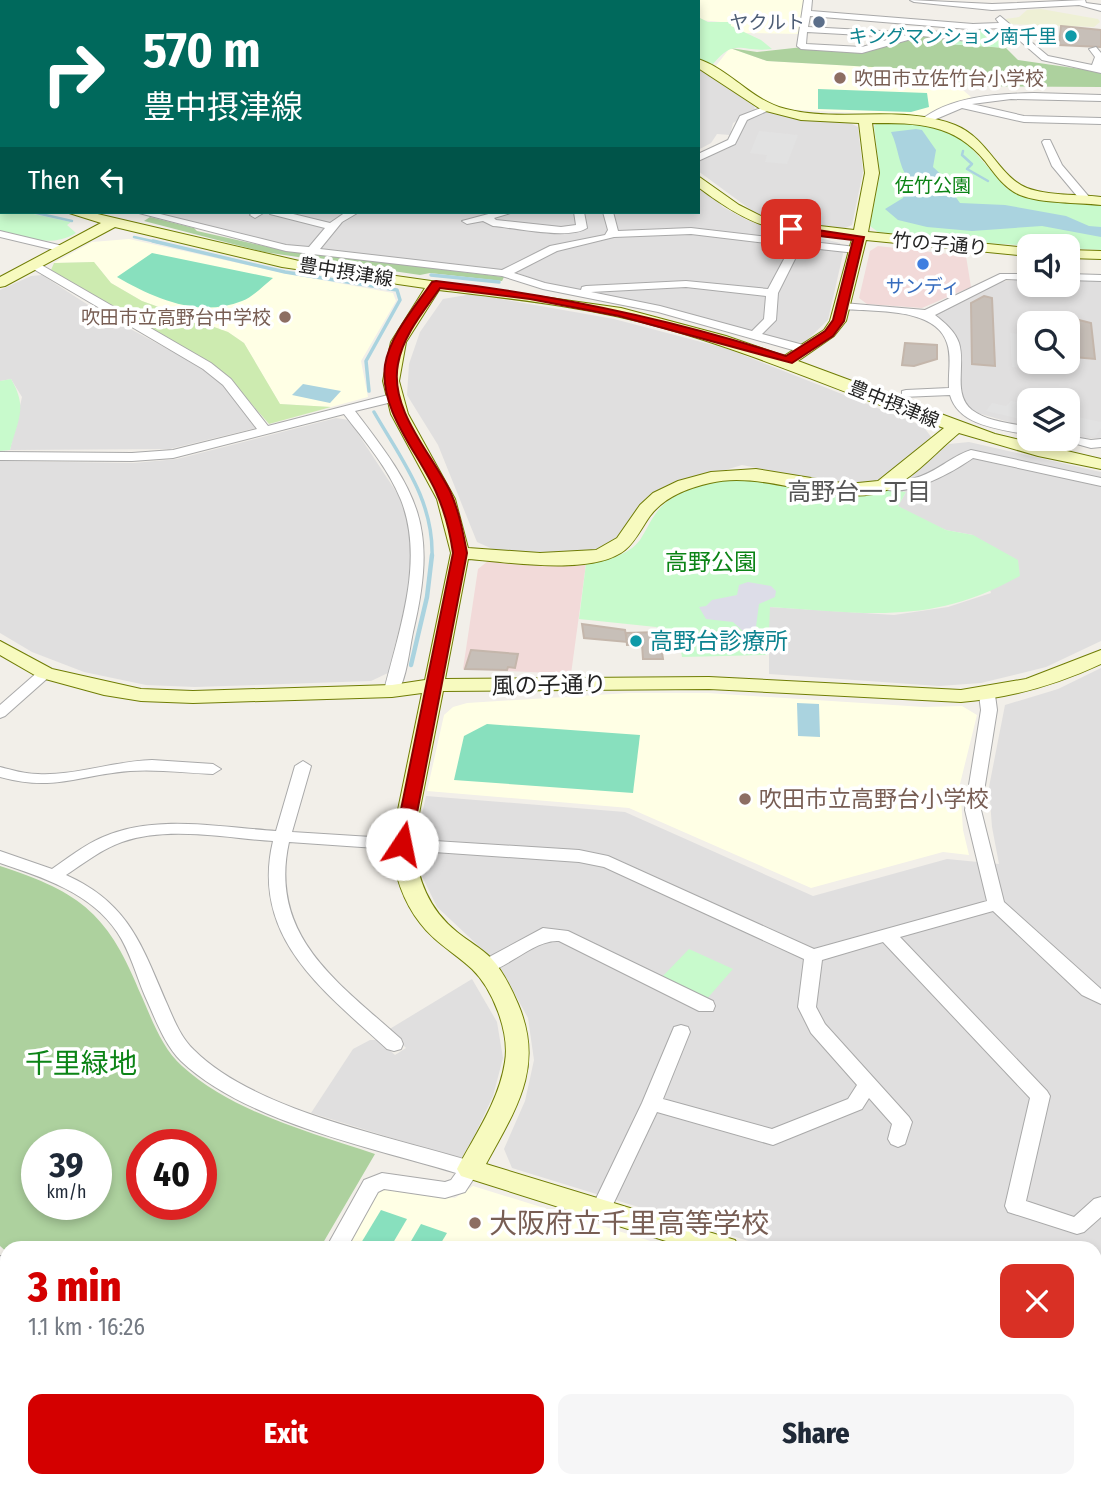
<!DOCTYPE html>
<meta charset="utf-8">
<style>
body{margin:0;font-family:"Fira Sans Condensed","Noto Sans JP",sans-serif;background:#f6f6f7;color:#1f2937;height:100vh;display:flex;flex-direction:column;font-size:26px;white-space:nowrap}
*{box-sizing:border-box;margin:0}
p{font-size:23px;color:#747a83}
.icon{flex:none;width:38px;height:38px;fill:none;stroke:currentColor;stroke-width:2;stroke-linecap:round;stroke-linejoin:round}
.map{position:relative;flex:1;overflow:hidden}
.drawer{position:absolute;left:0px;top:1241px;width:1102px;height:247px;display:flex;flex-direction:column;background:#fff;border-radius:21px 21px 0 0;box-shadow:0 4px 10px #0003}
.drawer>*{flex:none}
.top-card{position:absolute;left:0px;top:0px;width:700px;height:214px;box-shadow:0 4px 10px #0003;background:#00695c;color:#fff;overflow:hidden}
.buttons{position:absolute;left:1017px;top:234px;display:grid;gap:14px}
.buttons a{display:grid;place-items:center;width:63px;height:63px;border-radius:14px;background:#fff;box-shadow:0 4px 10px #0003;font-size:35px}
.speed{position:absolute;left:21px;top:1129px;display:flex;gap:14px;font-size:35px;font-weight:700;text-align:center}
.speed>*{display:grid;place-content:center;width:91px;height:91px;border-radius:50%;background:#fff;box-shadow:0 4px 10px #0003;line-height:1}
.speed small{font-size:18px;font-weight:400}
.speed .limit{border:10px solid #d22;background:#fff;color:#111}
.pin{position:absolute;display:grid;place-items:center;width:60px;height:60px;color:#fff;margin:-30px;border-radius:14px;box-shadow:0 4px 10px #0006}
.me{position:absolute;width:77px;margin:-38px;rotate:11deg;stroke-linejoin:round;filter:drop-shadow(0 0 5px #0008)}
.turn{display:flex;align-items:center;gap:24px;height:147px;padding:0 28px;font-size:32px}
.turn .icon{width:91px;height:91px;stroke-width:2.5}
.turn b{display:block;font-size:49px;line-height:60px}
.then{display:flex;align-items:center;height:66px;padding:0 28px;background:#0003;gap:14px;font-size:26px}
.round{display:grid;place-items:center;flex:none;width:74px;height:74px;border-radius:14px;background:#f6f6f7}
.head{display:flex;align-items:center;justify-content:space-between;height:119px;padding:0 28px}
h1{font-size:42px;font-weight:800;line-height:52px;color:#d40000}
.cta{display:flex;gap:14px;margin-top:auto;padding:14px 28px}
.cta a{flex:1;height:80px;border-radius:14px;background:#d40000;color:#fff;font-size:28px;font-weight:800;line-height:80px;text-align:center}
.cta a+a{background:#f6f6f7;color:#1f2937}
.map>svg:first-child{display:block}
.residential{fill:#e0dfdf;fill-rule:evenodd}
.commercial{fill:#f2dad9}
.education{fill:#ffffe5}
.farmland{fill:#eef0d5}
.grass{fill:#cdebb0}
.forest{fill:#add19e;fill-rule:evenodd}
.park{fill:#c8facc}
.pitch{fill:#88e0be}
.parking{fill:#e2e2e2}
.plaza{fill:#dddde8}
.water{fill:#aad3df}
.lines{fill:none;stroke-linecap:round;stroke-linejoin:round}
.stream-far2{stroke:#aad3df;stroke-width:2.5}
.stream-far1{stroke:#aad3df;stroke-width:3.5}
.stream{stroke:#aad3df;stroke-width:4.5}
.building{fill:#c7bfb8;stroke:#c4b6ab;stroke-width:2}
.street-casing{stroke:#a9a9a9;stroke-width:2}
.secondary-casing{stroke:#707d05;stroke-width:2}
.street{fill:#fff;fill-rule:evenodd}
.secondary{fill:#f7fabf;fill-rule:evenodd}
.route{fill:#d40000;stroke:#8a0000;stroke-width:2}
.service-dot{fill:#5c6f8a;stroke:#fff;stroke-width:2.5}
.culture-dot{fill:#0f9aa8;stroke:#fff;stroke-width:2.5}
.education-dot{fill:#8d6e63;stroke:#fff;stroke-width:2.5}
.shop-dot{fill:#3f7fe0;stroke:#fff;stroke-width:2.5}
.labels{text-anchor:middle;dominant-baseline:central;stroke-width:7;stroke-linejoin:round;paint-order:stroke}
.far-service-label{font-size:19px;fill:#4e5e75;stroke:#fff;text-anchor:end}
.far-culture-label{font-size:19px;fill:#0d838f;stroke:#fff;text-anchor:end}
.far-education-label{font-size:19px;fill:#785e54;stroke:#fff;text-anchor:start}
.far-park-label{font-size:19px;fill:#0c8416;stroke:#fff}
.far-street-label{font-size:19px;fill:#222;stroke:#fff}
.far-shop-label{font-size:19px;fill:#366cbe;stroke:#fff}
.park-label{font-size:23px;fill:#0c8416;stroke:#fff}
.culture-label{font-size:23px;fill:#0d838f;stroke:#fff;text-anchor:start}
.street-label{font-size:23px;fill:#222;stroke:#fff}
.education-label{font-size:23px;fill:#785e54;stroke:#fff;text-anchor:start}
.neighbourhood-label{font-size:24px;fill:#555;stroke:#fff}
.near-park-label{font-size:28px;fill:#0c8416;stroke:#fff}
.near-education-label{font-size:28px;fill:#785e54;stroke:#fff;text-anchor:start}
</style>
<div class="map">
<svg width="1101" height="1486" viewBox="0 0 1101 1486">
<rect width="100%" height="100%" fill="#f2efe9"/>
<g class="residential">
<polygon points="698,67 754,106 755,110 733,123 730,135 717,134 711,143 698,150"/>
<polygon points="763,112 844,120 858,127 863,172 852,225 843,229 780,222 758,215 698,171 698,160 727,149 735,143 747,119"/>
<polygon points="698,188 706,190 723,207 747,220 840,243 843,254 828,320 804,343 786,341 543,283 518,273 289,246 154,212 698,212"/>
<polygon points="42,275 99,312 201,367 222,383 256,428 170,449 10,450 22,397 11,379 0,381 0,290 31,276"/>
<path d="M1029 278V285H1068V279L1101 280V439L1068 437V401H1029V428L974 412 962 400 959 345 955 334 937 317 938 312 1000 282ZM1029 324H1068V362H1029Z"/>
<polygon points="472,294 614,319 728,349 923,426 932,438 880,481 862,485 834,483 742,465 672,486 606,549 577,554 497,551 477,542 438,445 407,395 409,364 420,332 443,299"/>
<polygon points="336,418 349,420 399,496 410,529 411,580 388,673 371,681 195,687 146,685 84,672 32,652 0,633 0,461 134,463 177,459"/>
<polygon points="969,442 1101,472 1101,641 1046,667 981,683 939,686 769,674 769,607 894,615 948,607 991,593 973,535 946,530 915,517 898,506 906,492 889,490 949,444"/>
<polygon points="1101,668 1101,1410 1096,1406 1096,1248 771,1248 512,1168 504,1149 525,1101 534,1060 528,1018 499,965 437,907 420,872 417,837 426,796 625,812 813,896 947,859 999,864 992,827 989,787 1005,705 1058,689"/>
<polygon points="472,979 497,1022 503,1058 493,1096 463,1160 311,1113 353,1049 370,1040 378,1040 395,1055 406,1048 388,1030"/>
</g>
<g class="commercial">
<polygon points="878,246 966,256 971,287 922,308 867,304 859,298 870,251"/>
<polygon points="488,561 586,564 571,674 463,669 478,569"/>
</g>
<g class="education">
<polygon points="606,0 805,0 800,34 746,33 731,26 731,23 701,20 698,17 698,2"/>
<polygon points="730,48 767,61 941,71 971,97 929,115 913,116 784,109 756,98 715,67"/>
<polygon points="129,239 283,273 393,293 396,301 361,361 368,397 331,407 280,404 244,343 228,332 142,301 111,283 94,262 54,263 92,242"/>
<polygon points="629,693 708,693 924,707 962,706 977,715 960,784 963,830 969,855 943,852 811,888 629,808 427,791 444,715 453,707 467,703"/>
<polygon points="473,1186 673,1248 343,1248 378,1189 455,1198"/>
<polygon points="1096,1462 1101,1469 1101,1486 269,1486 268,1481 1096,1480"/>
</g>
<polygon class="farmland" points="1041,9 1098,19 1100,22 1094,27 1011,24 1005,19 1019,17 1027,10"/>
<polygon class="grass" points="94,262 111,283 142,301 228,332 244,343 280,404 331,407 269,424 231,380 51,270 54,263"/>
<g class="forest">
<polygon points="923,35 941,36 949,44 1006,48 1018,60 1101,72 1101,87 959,86 941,71 767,61 730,48 757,52 803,47 864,51"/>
<polygon points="150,217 194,228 197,231 282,250 504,277 502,281 430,273 420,275 264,252 144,221"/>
<path d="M0 866C83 893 109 915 142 997 152 1020 162 1048 182 1066 234 1113 310 1132 375 1154L320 1248H7V1252L0 1246ZM96 1144V1204H37V1144ZM201 1144V1204H142V1144Z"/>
</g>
<g class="park">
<path d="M698 17 708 22H731V26L761 40 772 49C740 53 736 37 713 64L698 60Z"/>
<polygon points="988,27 1009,48 949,44 941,36 972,39 976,29"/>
<polygon points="918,122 954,133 966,142 1006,188 1021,196 1101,204 1101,250 967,242 878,232 870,226 880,174 874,126 877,123"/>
<path d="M0 206 2 212H24L71 222 67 225 76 233C51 248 28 238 0 231Z"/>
<path d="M11 379C28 408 18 419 10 450L0 451V381Z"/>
<path d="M741 477 861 495 889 490 906 492 898 506 946 530 973 535 1018 560 1020 576C931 626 867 613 770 607L768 655 682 657 679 640 656 627 579 619 586 564C604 561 628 556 640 540 649 526 654 511 668 501 688 486 718 482 741 477Z"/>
<polygon points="689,949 733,969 705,1001 660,979"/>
</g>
<g class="pitch">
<polygon points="818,89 927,93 929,107 911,112 818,109"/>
<path d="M152 253 273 278C263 286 253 297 242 301 199 318 155 299 117 277Z"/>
<polygon points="487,724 640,735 633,793 454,780 464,736"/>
<polygon points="381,1210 407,1219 390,1248 358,1248"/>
<polygon points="421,1224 447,1233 438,1248 407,1248"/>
<polygon points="399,1481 399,1480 634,1481 632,1486 396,1486"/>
</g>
<g class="parking">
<polygon points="759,131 798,135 787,164 765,162 767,155 750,153"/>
<polygon points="1010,333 1029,335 1029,362 1066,362 1067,371 1012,367"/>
<polygon points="1011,401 1029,405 1029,421 986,411 992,403 1006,406"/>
<polygon points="1068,415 1101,422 1101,428 1095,437 1068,430"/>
</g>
<polygon class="plaza" points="748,582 771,586 776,591 775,597 759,604 755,634 745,633 733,622 706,619 699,607 706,606 712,600 737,595 739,585"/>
<g class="water">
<path d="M916 129 922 130 936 150 933 167 944 177 942 178 960 203 1005 205 1066 216 1089 226 1101 227V237L1042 226 972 231 927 227 898 220 885 209 903 198 908 179C898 164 899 149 891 132Z"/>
<polygon points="303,384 341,391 330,403 292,395"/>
<polygon points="797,703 819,704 820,737 798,736"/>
</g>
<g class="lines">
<g class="stream-far2">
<polyline points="963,151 962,155 972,164 967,169 988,181"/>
<polyline points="32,212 72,221"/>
<polyline points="134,237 161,243"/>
</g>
<g class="stream-far1">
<polyline points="153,241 285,272 397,290 400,300 366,361 369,391"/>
<polyline points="431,275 499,282"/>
<path d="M374 412C401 459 434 500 432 557"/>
</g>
<polyline class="stream" points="411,665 427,597 432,555"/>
</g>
<g class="building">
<polygon points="1061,26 1101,30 1101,47 1059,45"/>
<polygon points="984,296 992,298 995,366 972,364 971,303"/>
<polygon points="1071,318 1091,323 1095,359 1074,357"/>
<polygon points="905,343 937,345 937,359 914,366 902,365"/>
<polygon points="582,624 625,630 627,642 584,638"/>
<polygon points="659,632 663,659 643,659 642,644 627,645 626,633"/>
<polygon points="471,650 518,654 515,668 508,667 507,670 465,669"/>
</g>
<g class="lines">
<g class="street-casing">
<g id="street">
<polygon points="357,0 365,0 356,2"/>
<path d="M804 0H812L811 11 973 24 999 23 996 19 1000 16 1048 56 1092 65 1095 57 1089 49 1096 47 1101 53V73L1042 60 1005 28 976 29 971 40 968 41 922 36 862 53 801 49 797 46ZM810 16 968 29 965 35 922 30 903 36 899 32 808 27ZM807 32 897 37 862 47 806 44Z"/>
<polygon points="910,0 992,4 1085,0 1086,3 1101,5 1101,11 1079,5 992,10 914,2"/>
<polygon points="0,38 2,39 2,45 0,44"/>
<rect x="0" y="89" width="2" height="6"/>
<path d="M1034 93 1101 95V101L1011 99 972 104 1024 116 1101 118V124L1024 122 962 108 929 122 921 120C951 96 996 94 1034 93Z"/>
<polygon points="766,106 774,108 747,120 735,144 698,161 698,154 728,140 740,116"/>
<rect x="0" y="112" width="2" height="6"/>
<polygon points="1044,140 1050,140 1062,165 1090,198 1090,202 1082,202 1052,166 1042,142"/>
<rect x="0" y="145" width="2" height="6"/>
<rect x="0" y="174" width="2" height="7"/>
<path d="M135 212H152L286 245 309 247 325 228 270 214 269 212H285L330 223 346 212H359L342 222 320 249 502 270 550 246 605 235 608 230 603 212H613L618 231 691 228 856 247 861 250 856 253 801 247 778 293 776 320 762 334 811 347 813 350 807 354 658 312 543 289 502 276 286 251ZM691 234 791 246 768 289 686 281 586 286 582 287 581 290 545 283 514 273 557 251 614 237ZM686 287 766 296 764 319 752 331 660 306 591 292Z"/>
<polygon points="253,212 265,212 255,218 250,215"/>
<path d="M496 212H514L494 218 496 220 561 227 576 225 574 212H584L587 228C569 240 516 228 493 226L483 221 467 224 462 221Z"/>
<polygon points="0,231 67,247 68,249 63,252 0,237"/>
<path d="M30 263H38L211 363 231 379 268 426 392 394 396 395V401L355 411C419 494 438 526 413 632 409 651 407 677 397 694L392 696 384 691C399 630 425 561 401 500 388 468 365 441 344 414L173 458 132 461 0 460V452L132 453 173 450 257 429 223 385 203 369 30 267Z"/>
<path d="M1000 274H1029V280L1006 279 935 315C944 322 955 331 959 343 966 365 952 394 972 410 988 422 1010 423 1029 427V435C1002 429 959 427 950 395L902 397V391L906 390 949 388C948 373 952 357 947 343 936 307 874 312 843 309L837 306 843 303 925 310Z"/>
<polygon points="1068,274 1101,275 1101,281 1068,280"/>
<polygon points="1068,436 1091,440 1101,439 1101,447 1091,448 1059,439 1068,439"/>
<path d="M971 450 1101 478V486L973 458C953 472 900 503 877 485 887 478 903 482 915 478 936 473 951 456 971 450Z"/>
<polygon points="45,668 50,670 53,673 50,676 5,716 0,718 0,705 40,670"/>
<path d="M987 690 995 695 997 710 981 810 1004 902 1101 989V1004L1082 995 993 911 900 937 1047 1091 1050 1096 1026 1201 1074 1217 1094 1199 1101 1197V1217L1084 1232 1077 1234 1008 1212 1005 1206 1030 1098 883 942 822 960 816 1007 825 1024 909 1117 912 1122 905 1144 898 1147 891 1144 888 1139 892 1124 869 1098 862 1109 773 1145 657 1112 608 1215 601 1217 594 1215 591 1209 642 1103 674 1027 681 1025 688 1027 690 1032 663 1099 772 1129 848 1099 857 1085 811 1033 798 1007 804 959 604 867 579 862 289 842C268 937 339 983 401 1039L403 1044 401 1049 394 1051 387 1049C324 991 250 938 273 841 225 838 168 826 122 842 102 849 84 863 66 875 129 903 142 946 167 1004 174 1020 181 1038 194 1050 256 1112 394 1137 477 1163L480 1169 465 1192 445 1198 384 1189 378 1192 347 1248H326L364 1180 382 1173 445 1182 451 1180 456 1173C373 1148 245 1122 181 1061 164 1044 155 1018 145 996 136 975 130 951 117 932 91 893 42 877 0 863V851L52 869C68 858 84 845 103 837 156 814 219 827 276 831L295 766 303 761 311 766 292 832 579 850 608 856 814 949 987 901 965 810 981 710 979 695Z"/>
<path d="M152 760 213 764 221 769 213 774C186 773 158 769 130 771 79 775 54 792 0 777V767C12 770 25 774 38 774 75 776 114 761 152 760Z"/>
<path d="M543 928 568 931 713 1001 715 1006 713 1011H699L559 941C531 939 500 978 478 971L475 967 478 963Z"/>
<polygon points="0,1256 7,1259 7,1294 0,1297"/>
<polygon points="7,1326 7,1347 0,1349 0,1328"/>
<polygon points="7,1397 7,1419 0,1422 0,1400"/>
<polygon points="7,1457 7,1480 0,1482 0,1459"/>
<polygon points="128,1480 155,1480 153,1486 125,1486"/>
</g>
</g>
<g class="secondary-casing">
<g id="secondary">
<polygon points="0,0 6,1 7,2 2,2 0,6"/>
<polygon points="322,0 334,0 334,2 323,2"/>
<path d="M698 59C731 70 752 101 786 109 842 123 901 104 955 125 988 138 999 177 1027 188 1048 196 1078 194 1101 197V205C1076 202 1043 204 1020 195 1005 189 994 173 985 161 954 123 917 123 872 123L879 173 868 232 1029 248V256L866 240 846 321 834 336 798 361 995 434 1101 459V469L1038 456 959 433C938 450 918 474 893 487 842 514 768 468 710 483 688 488 664 497 650 516 642 527 636 541 625 550 593 576 508 562 468 559L445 679 709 677 961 690 1026 679 1101 650V664C1056 685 1010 698 961 702L709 689 443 691 413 844C418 879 428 909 457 932 468 941 481 948 491 958 503 971 511 988 518 1004 545 1067 516 1109 486 1164L725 1237 735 1240 739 1248H688L461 1176 457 1169C475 1135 499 1101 505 1062 510 1033 493 989 472 969 455 953 434 942 420 923 402 900 394 873 391 844L422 693 392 697 193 703 141 701 104 695 38 677 0 655V641L52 669 141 689 193 691 392 685 425 680 451 553 437 499 391 414 383 381 391 342 425 288 282 267 115 227 5 286 0 287V277L101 223 66 212H89L312 264 621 308 726 336 784 356 824 330 830 321 852 239C778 231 759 233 698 187V176L739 205 769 220 854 230 865 173 859 123 801 120 762 110 698 68ZM439 290C514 299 591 307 664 328 760 355 850 396 944 428L878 481 848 484 756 469 711 472 678 481 653 493 640 505 617 538 596 550 540 553 468 548 455 499 408 414 399 381 406 342Z"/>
<rect x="0" y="69" width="2" height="8"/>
<rect x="0" y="191" width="2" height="8"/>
<polygon points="1068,250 1101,251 1101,259 1068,258"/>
<polygon points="1096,1419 1101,1420 1101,1451 1096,1449"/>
</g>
</g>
<use href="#street" class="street"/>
<use href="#secondary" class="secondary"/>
</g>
<path class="route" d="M791 226 864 237 844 321 833 336 792 363 619 316 530 299 440 288C424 311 403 335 398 364 389 409 431 453 450 491 459 511 463 532 467 553L411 844 402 850 396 848 394 844 453 553C450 532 445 512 436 492 418 452 379 411 385 365 390 335 415 307 432 282L436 281C557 295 671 319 786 356L825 331 833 320 853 240 787 232V227Z"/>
<circle class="service-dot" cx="819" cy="22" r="7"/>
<g class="culture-dot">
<circle cx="1071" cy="36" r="7"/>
<circle cx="636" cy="641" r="7"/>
</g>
<g class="education-dot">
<circle cx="840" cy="78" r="7"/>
<circle cx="285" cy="317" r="7"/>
<circle cx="745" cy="799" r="7"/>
<circle cx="475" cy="1223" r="7"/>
</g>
<circle class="shop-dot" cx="923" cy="264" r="7"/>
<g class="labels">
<g class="far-service-label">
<text x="805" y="22">ヤクルト</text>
</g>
<g class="far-culture-label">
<text x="1057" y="36">キングマンション南千里</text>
</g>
<g class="far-education-label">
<text x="854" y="78">吹田市立佐竹台小学校</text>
<text x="271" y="317" text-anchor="end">吹田市立高野台中学校</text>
</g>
<g class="far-park-label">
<text x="933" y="185">佐竹公園</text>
</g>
<g class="far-street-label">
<text transform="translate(940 244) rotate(5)">竹の子通り</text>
<text transform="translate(346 272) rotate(9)">豊中摂津線</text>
<text transform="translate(894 404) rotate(22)">豊中摂津線</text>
</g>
<g class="far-shop-label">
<text x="923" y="286">サンディ</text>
</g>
<g class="park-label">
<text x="711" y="562">高野公園</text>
</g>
<g class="culture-label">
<text x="650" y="641">高野台診療所</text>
</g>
<g class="street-label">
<text transform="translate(549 685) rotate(-1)">風の子通り</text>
</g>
<g class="education-label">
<text x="759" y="799">吹田市立高野台小学校</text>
</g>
<g class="neighbourhood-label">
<text x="859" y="492">高野台一丁目</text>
</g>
<g class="near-park-label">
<text x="81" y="1063">千里緑地</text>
</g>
<g class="near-education-label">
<text x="489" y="1223">大阪府立千里高等学校</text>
</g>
</g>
</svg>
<div class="buttons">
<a><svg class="icon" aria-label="sound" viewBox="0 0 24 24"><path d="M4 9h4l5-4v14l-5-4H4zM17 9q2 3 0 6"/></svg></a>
<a><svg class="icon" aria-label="search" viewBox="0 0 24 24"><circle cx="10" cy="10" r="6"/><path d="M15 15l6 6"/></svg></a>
<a><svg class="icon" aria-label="layers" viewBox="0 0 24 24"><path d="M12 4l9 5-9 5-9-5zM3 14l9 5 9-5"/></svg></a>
</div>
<div class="speed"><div>39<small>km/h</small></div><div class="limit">40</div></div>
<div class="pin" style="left:791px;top:229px;background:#d93025"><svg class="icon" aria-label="arrive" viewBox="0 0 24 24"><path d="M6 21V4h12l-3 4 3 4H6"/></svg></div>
<svg class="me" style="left:402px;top:844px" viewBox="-20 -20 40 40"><circle r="19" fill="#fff"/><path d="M0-13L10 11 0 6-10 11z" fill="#d40000"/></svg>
<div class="top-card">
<div class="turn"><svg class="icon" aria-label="right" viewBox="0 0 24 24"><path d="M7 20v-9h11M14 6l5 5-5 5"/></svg><div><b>570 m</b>豊中摂津線</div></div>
<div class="then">Then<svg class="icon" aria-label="left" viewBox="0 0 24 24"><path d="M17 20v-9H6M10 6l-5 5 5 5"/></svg></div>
</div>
<section class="drawer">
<div class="head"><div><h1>3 min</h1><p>1.1 km · 16:26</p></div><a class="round" style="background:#d93025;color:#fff"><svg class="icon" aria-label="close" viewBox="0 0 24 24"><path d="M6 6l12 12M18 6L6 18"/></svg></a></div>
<div class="cta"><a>Exit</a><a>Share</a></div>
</section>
</div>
